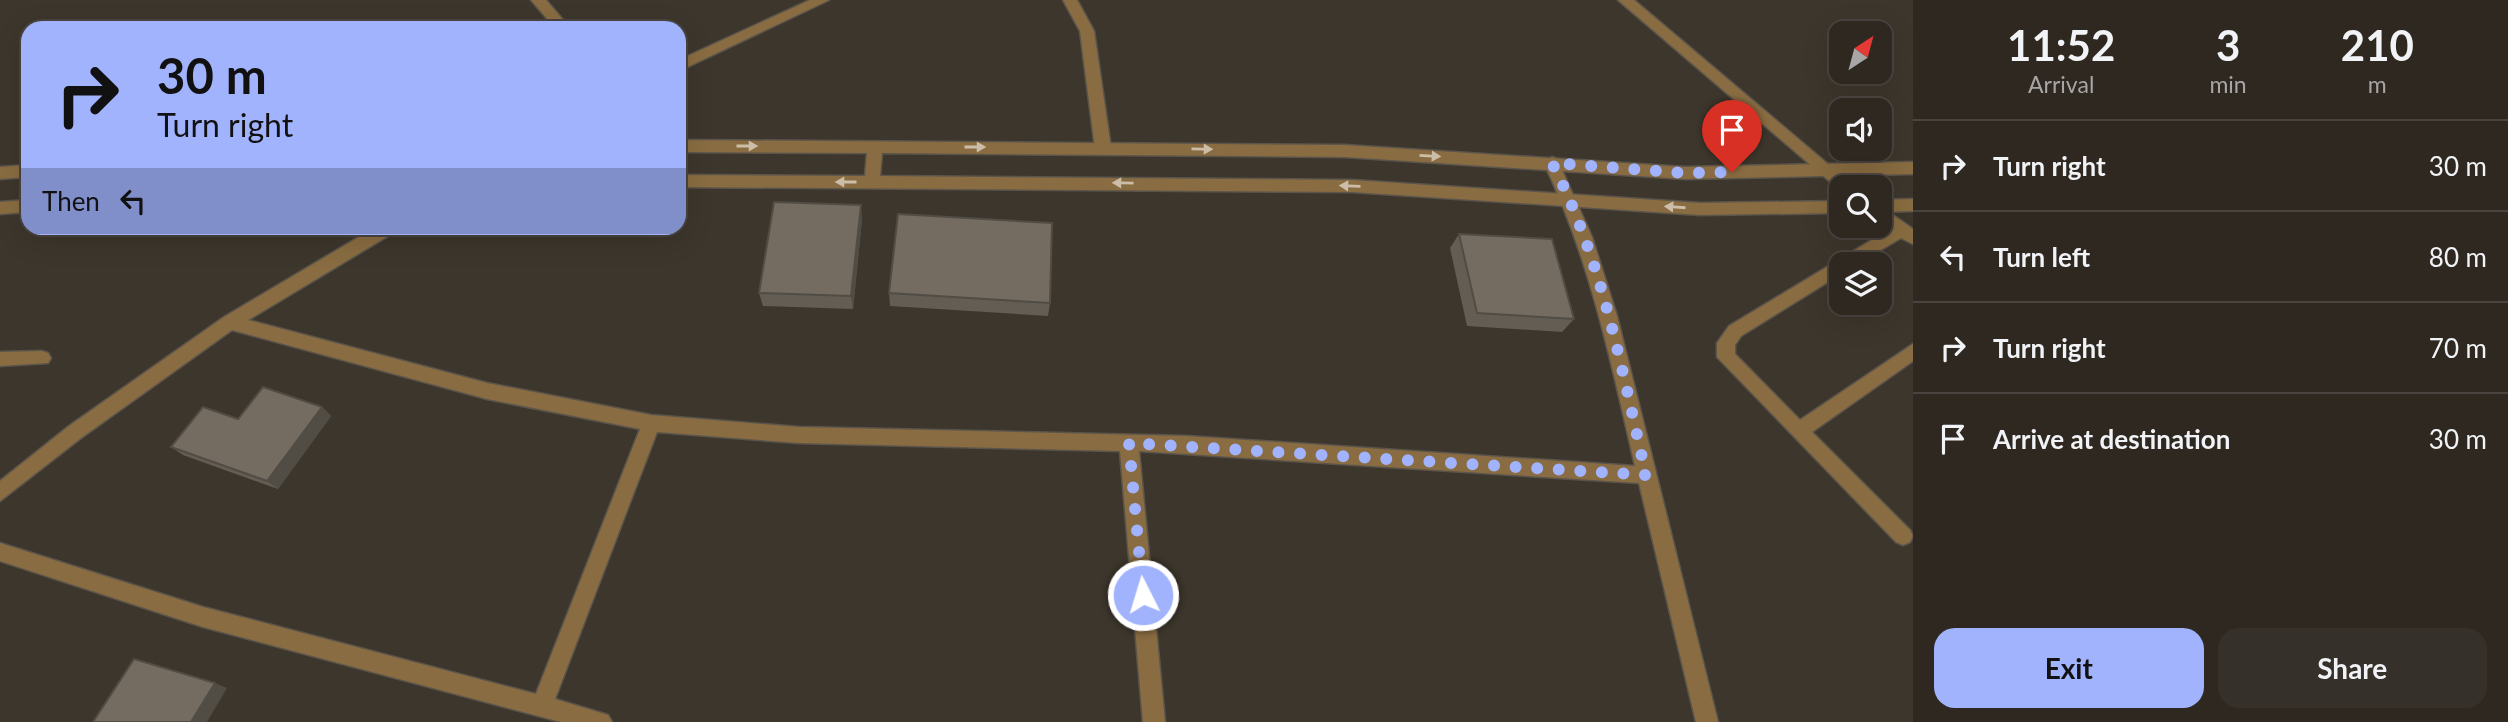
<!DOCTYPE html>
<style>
body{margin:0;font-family:Lato,sans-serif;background:#36302a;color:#f1f3f6;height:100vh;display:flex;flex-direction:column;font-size:26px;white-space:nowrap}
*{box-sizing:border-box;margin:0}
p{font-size:23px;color:#a7a6a5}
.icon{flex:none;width:38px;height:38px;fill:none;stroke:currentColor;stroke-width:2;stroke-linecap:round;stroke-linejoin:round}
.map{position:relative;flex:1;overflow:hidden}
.panel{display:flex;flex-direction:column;background:#2e2821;width:595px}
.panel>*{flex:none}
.banner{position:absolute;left:21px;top:21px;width:665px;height:214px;border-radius:21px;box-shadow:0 7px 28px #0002,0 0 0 2px #49443f;background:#a1b3fd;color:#111;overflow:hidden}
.needle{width:46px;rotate:36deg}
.buttons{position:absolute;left:1829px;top:21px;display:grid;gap:14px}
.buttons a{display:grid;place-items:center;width:63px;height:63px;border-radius:14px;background:#2e2821;box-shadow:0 7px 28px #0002,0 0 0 2px #49443f;font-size:35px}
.pin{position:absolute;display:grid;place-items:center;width:60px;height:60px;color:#fff;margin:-72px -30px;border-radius:50% 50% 50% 0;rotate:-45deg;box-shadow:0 0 7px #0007}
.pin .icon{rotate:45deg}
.me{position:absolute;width:77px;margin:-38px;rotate:355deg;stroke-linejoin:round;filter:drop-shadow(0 0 5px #0008)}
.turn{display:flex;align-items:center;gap:24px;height:147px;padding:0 21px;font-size:32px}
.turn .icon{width:91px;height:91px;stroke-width:2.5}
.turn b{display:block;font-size:49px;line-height:60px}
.then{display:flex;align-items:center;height:66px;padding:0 21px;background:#0003;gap:14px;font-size:26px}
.eta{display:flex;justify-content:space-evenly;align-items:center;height:119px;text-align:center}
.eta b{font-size:42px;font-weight:700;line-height:49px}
.cta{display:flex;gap:14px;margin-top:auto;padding:14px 21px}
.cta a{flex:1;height:80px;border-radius:21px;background:#a1b3fd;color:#111;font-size:28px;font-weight:700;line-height:80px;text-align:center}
.cta a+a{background:#36302a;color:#f1f3f6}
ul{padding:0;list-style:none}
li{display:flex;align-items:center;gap:21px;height:91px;padding:0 21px;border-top:2px solid #49443f}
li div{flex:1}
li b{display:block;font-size:26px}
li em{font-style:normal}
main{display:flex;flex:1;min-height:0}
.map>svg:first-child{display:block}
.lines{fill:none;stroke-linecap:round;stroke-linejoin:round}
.minor-casing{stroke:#5b544b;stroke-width:3}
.tertiary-casing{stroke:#5b544b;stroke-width:3}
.minor{fill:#896c41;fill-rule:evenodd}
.tertiary{fill:#896c41;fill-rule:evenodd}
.wall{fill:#645d53}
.shaded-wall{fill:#514c44}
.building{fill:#746c61;stroke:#514c44;stroke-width:2}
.oneway{fill:#ccbda8}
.route{stroke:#a1b3fd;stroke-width:12;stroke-dasharray:0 21.6}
</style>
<main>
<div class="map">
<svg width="1913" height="722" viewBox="0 0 1913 722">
<rect width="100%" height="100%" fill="#3d362c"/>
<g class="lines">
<g class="minor-casing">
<g id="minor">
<polygon points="531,0 546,0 570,28 555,28"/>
<polygon points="810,0 829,0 679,71 679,60"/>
<polygon points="1063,0 1077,0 1094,31 1111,148 1103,154 1095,148 1080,31"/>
<polygon points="1618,0 1634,0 1855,187 1841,187 1841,191"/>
<path d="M1552 157 1557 159 1592 237 1617 316 1718 722H1696L1639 483 1139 451 1165 722H1143L1120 451 799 443 657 432 555 699 608 715 612 722H561L203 627 0 561V543L203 607 536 694 640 429 487 399 232 330 81 438 0 501V481L69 426 224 317 374 228H395L393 233 248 320 487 383 651 415 799 427 1186 436 1635 466C1611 362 1590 260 1544 163Z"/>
<polygon points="1880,206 1913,229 1913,244 1901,238 1857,264 1841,264 1841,274 1741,336 1735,345 1735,354 1800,420 1913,344 1913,361 1812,432 1910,530 1913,536 1910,542 1903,545 1896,542 1717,357 1717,343 1729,326 1890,229 1880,221"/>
<polygon points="42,351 48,353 51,358 48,363 0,366 0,352"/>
</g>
</g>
<g class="tertiary-casing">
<g id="tertiary">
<polygon points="679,140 1345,145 1685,167 1913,162 1913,174 1685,179 1345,157 882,153 880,176 1352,180 1700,203 1841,201 1841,213 1700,215 1352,192 679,187 679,175 865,176 867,153 679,152"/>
<polygon points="28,165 28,177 0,179 0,167"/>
<polygon points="1913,199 1913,211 1880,212 1880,200"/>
<polygon points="28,200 28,212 0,214 0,202"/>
</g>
</g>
<use href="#minor" class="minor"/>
<use href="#tertiary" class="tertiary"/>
</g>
<g class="wall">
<polygon points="862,219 853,309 763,306 759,293"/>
<polygon points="1459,234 1574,319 1562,332 1467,326 1450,248"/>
<polygon points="889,293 1050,303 1048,316 890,306"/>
<polygon points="322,407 331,416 278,489 183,455 171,447 238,419"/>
</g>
<g class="shaded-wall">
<polygon points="861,205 862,219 853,309 851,296"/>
<polygon points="322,407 331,416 278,489 267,481"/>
<polygon points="215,683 227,688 207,722 191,722"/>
</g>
<g class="building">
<polygon points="774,202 861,205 851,296 759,293"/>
<polygon points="898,214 1052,223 1050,303 889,293"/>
<polygon points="1459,234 1552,239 1574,319 1477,313"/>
<polygon points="263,387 322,407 267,481 171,447 203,407 238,419"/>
<polygon points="134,659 215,683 191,722 93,722"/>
</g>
<defs><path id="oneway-solid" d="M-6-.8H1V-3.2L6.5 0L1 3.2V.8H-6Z" transform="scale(1.75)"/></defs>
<g class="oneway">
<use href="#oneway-solid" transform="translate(747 146)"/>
<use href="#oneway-solid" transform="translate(975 147)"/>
<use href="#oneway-solid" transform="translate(1202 149) rotate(1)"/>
<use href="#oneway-solid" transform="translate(1430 156) rotate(3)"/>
<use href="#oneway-solid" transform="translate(846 182) rotate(-180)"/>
<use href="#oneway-solid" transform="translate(1123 183) rotate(-179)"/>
<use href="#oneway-solid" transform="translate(1350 186) rotate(-178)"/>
<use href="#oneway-solid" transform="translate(1675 207) rotate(-176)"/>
</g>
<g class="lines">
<path class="route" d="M1143 595 1129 443 1646 475C1622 370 1602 259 1552 163L1685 173 1732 172"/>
</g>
</svg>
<div class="buttons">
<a><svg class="needle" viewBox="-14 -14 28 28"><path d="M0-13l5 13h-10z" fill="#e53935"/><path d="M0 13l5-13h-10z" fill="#a7a6a5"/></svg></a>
<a><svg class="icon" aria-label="sound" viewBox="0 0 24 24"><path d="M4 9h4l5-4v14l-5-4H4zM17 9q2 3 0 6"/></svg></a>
<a><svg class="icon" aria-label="search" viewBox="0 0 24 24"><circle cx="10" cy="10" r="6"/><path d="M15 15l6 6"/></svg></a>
<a><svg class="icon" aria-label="layers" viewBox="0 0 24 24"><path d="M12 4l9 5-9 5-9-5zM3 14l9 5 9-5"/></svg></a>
</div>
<div class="pin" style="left:1732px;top:172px;background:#d93025"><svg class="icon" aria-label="arrive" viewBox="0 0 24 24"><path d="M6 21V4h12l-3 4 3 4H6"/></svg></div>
<svg class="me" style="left:1143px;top:595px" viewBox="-20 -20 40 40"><circle r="17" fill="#a1b3fd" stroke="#fff" stroke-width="3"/><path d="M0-11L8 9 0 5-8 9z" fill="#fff"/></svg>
<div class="banner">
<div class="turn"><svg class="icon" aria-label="right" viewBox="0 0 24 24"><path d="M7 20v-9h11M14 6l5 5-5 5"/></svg><div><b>30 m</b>Turn right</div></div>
<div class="then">Then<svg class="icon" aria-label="left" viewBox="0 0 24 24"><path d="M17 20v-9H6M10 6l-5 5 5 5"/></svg></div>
</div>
</div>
<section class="panel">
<div class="eta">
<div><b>11:52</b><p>Arrival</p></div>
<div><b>3</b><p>min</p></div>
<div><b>210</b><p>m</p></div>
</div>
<ul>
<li><svg class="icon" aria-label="right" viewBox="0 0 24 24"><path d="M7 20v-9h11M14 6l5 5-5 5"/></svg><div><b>Turn right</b></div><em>30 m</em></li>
<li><svg class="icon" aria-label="left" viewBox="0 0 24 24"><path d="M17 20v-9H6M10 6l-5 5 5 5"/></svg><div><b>Turn left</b></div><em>80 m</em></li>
<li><svg class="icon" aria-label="right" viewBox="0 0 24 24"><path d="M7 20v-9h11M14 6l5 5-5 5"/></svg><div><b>Turn right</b></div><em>70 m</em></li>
<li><svg class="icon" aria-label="arrive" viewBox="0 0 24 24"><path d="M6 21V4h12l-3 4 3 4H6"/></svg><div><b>Arrive at destination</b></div><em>30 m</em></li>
</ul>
<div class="cta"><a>Exit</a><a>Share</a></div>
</section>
</main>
